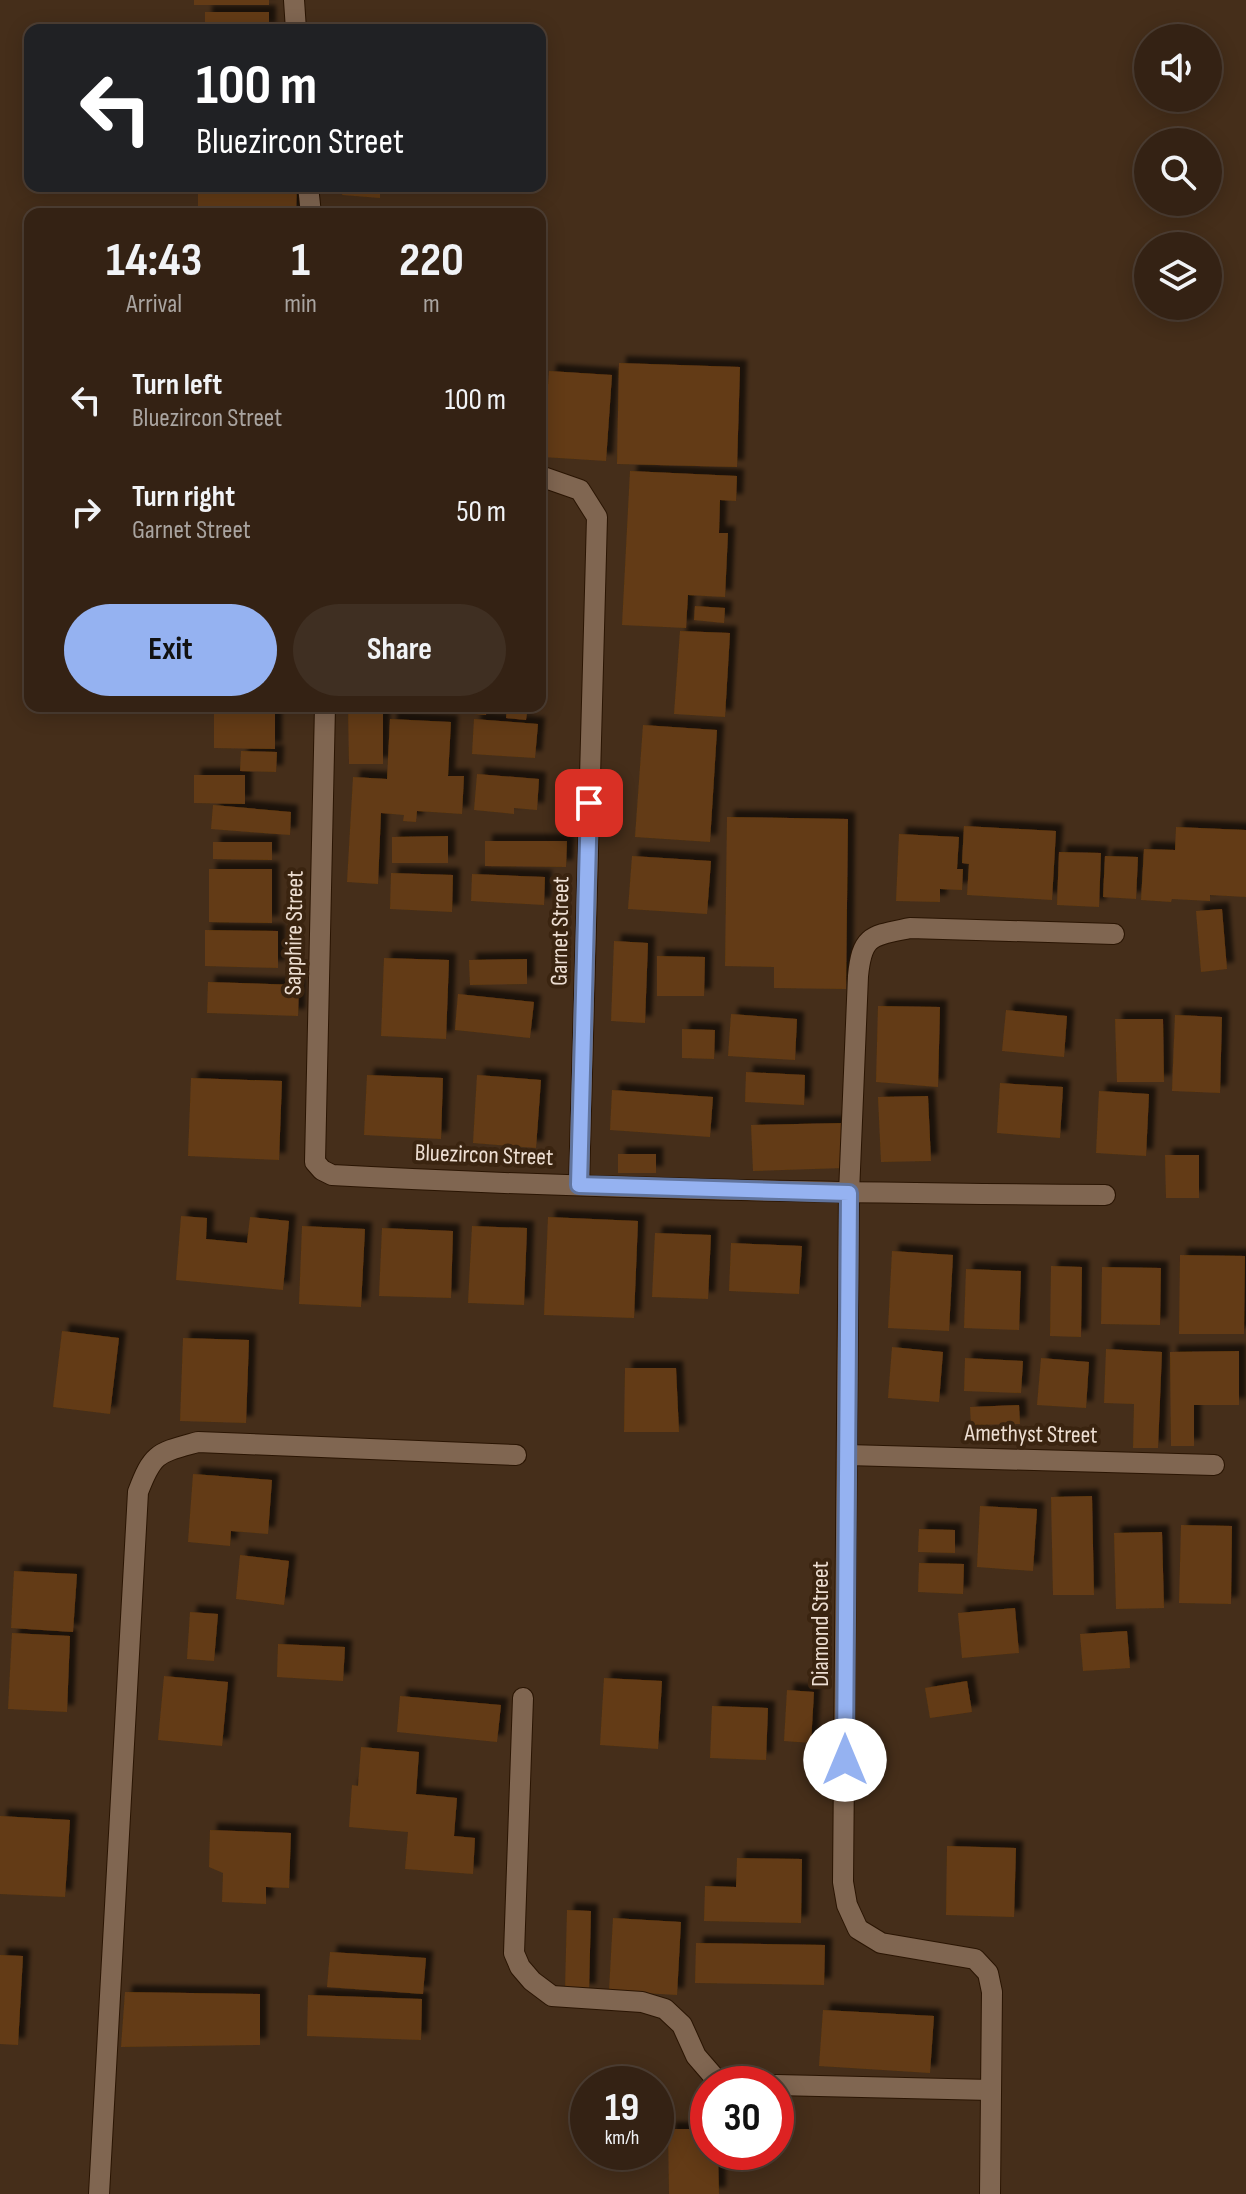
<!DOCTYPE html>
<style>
body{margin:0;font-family:"Sofia Sans Condensed",sans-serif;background:#3f2f22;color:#f1f3f6;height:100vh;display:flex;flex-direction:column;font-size:30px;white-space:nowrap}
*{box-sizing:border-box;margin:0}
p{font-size:26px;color:#a9a4a0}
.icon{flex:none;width:44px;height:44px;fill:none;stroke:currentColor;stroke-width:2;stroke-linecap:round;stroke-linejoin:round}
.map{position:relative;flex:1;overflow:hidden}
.side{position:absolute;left:24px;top:208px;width:522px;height:504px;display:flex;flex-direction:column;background:#342214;border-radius:16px;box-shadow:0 4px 20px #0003,0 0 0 2px #4e3f34}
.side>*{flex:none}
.guide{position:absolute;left:24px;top:24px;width:522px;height:168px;border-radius:16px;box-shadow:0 4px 20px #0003,0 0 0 2px #4e3f34;background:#202124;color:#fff;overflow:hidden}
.tools{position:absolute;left:1134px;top:24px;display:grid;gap:16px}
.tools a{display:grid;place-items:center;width:88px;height:88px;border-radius:50%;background:#342214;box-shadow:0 4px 20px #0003,0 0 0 2px #4e3f34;font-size:40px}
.speed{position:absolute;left:570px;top:2066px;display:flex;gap:16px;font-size:40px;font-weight:700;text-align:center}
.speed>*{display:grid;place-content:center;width:104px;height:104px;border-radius:50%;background:#342214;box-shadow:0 4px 20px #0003,0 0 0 2px #4e3f34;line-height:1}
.speed small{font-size:20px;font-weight:400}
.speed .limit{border:12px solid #d22;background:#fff;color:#111}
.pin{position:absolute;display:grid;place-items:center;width:68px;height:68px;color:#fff;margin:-34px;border-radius:16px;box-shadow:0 4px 12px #0006}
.me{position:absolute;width:88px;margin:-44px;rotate:0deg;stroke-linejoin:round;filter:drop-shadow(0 0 6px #0008)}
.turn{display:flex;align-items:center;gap:28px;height:168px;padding:0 40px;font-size:36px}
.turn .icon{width:104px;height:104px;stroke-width:2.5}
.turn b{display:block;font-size:56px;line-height:68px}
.eta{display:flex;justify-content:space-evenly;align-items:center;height:136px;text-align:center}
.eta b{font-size:48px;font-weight:700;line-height:56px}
.action{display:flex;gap:16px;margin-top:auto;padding:16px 40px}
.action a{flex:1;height:92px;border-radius:48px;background:#95b2f1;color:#111;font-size:32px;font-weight:700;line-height:92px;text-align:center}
.action a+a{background:#3f2f22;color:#f1f3f6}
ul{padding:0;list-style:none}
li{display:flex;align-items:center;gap:24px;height:112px;padding:0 40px}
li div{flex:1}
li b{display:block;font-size:30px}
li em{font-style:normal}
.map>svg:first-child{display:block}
.building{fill:#633b13;filter:url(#shadow)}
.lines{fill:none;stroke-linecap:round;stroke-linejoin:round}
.minor-casing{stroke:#2a1503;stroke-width:22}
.minor{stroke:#806651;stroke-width:20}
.route-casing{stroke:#61749d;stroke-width:20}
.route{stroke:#95b2f1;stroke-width:14}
.labels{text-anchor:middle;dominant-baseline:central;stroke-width:8;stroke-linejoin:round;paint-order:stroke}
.street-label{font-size:24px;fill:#edded2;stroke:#3a2410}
</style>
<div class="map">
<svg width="1246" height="2194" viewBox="0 0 1246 2194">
<defs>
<filter id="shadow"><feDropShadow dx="7" dy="-7" stdDeviation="2" flood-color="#0009"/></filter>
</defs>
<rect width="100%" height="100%" fill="#452e1a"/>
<g class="building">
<rect x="194" y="0" width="75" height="5"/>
<rect x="205" y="12" width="64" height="18"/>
<polygon points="198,186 297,186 296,214 198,214"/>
<polygon points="343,186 380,186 380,198 342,195"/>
<polygon points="619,363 740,367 737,467 617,464"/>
<polygon points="549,371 612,375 606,461 543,457"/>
<polygon points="630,471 737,476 736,501 720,500 719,533 728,533 725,597 688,595 686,628 622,625"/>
<polygon points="695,606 725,608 724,623 694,620"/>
<polygon points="680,631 730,633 725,717 674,714"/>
<polygon points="214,706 275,706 275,749 214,748"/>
<polygon points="463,706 487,706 486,715 462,713"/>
<polygon points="507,706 528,706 526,720 506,718"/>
<polygon points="348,707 383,707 383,764 349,764"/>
<polygon points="390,719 451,722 448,776 464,776 462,814 417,811 416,822 403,821 404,815 381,813 378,884 347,882 353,777 387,779"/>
<polygon points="474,719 538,724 535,758 472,754"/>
<polygon points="643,725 717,730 710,842 635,837"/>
<polygon points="241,751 277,752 276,772 240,771"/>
<polygon points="477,774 539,779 537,810 514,808 514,814 474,810"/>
<polygon points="194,775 245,775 245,804 194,803"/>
<polygon points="213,805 291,812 290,835 211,829"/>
<polygon points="727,817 848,819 846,989 774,988 774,967 725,966"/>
<polygon points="964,826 1056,831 1052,900 967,895 969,864 962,863"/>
<polygon points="1176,827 1246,830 1246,897 1210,895 1210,901 1172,899 1171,902 1141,900 1144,849 1175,850"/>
<polygon points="899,834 959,837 957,869 963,869 962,890 940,889 940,902 896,901"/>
<polygon points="448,836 448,863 392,863 392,837"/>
<polygon points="485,841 567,841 566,867 485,866"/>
<polygon points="213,842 272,842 272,860 213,859"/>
<polygon points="1059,852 1101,853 1099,907 1057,905"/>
<polygon points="632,856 711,861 707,914 628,909"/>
<polygon points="1105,856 1138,857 1136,899 1103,897"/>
<polygon points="209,869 272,869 272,923 209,922"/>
<polygon points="391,873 453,875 452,912 390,909"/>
<polygon points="472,874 545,877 544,905 471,901"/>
<polygon points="1222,909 1227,969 1201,972 1196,911"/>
<polygon points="205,930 278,931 278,968 205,966"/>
<polygon points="614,941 648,943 645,1023 611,1021"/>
<polygon points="657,956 705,957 704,996 657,996"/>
<polygon points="384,958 449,960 446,1039 381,1036"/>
<polygon points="527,959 527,984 470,985 469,960"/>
<polygon points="208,982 299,985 298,1016 207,1013"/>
<polygon points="458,994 534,1002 530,1038 455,1030"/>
<polygon points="878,1006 940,1007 938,1087 876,1082"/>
<polygon points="1006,1010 1067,1016 1064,1057 1002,1051"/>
<polygon points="731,1014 797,1019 795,1060 728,1056"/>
<polygon points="1175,1015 1222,1017 1220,1093 1172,1091"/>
<polygon points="1115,1019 1163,1019 1164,1082 1117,1082"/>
<polygon points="682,1029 715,1030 714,1059 682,1058"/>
<polygon points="746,1072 805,1075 804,1105 745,1102"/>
<polygon points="367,1075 443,1078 441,1139 364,1135"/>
<polygon points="477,1075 541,1080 536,1148 473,1143"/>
<polygon points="191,1078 282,1081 279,1160 188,1156"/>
<polygon points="1000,1083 1063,1087 1060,1138 997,1133"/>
<polygon points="612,1090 713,1097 710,1137 610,1130"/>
<polygon points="1099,1091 1149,1094 1146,1156 1096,1153"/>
<polygon points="928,1096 931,1161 881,1162 878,1097"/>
<polygon points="843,1123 844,1168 753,1171 751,1125"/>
<rect x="618" y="1154" width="38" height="19"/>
<polygon points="1165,1155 1199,1155 1199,1198 1166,1198"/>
<polygon points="181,1216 207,1218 206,1239 247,1243 250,1217 289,1221 283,1290 176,1280"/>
<polygon points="548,1217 638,1221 634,1318 544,1315"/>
<polygon points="302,1226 365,1229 361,1307 299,1304"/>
<polygon points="472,1226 527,1228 524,1305 468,1303"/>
<polygon points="382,1228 453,1231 451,1298 379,1296"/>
<polygon points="655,1233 711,1235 708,1299 652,1297"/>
<polygon points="731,1243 802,1246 799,1294 729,1291"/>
<polygon points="892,1251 953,1255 949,1331 888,1328"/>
<polygon points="1180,1255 1245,1256 1244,1334 1179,1334"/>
<polygon points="1051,1266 1082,1267 1081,1337 1050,1336"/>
<polygon points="1102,1267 1161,1268 1160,1325 1101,1324"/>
<polygon points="966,1269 1021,1271 1019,1330 964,1328"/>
<polygon points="62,1331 119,1338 110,1414 53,1407"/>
<polygon points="183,1338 249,1340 246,1423 180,1421"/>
<polygon points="892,1347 943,1352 939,1402 888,1398"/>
<polygon points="1106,1349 1162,1352 1158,1448 1133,1448 1134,1404 1104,1403"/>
<polygon points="1239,1351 1239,1405 1194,1405 1194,1446 1171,1446 1170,1352"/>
<polygon points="965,1358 1023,1361 1021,1393 964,1391"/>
<polygon points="1041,1358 1089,1362 1086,1408 1037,1405"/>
<polygon points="625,1368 676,1368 679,1432 624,1432"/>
<polygon points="1019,1405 1020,1424 971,1425 970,1407"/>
<polygon points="193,1474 272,1480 268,1534 231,1531 230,1546 188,1542"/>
<polygon points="1092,1496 1094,1595 1053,1595 1051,1497"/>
<polygon points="980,1506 1037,1509 1033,1571 977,1567"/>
<polygon points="1181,1525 1232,1526 1231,1604 1179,1603"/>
<polygon points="919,1529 955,1530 955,1553 918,1552"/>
<polygon points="1162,1532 1164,1608 1116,1609 1114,1533"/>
<polygon points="240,1555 289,1561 284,1605 236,1599"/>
<polygon points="919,1563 964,1564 963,1594 918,1592"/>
<polygon points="14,1571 77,1574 73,1632 11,1628"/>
<polygon points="1015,1608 1019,1653 962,1658 958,1613"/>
<polygon points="190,1612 218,1614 214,1661 187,1659"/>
<polygon points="1127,1631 1130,1668 1083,1671 1080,1634"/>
<polygon points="12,1633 70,1636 67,1712 8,1709"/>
<polygon points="278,1644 345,1647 343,1681 277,1677"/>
<polygon points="164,1676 228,1682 222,1746 158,1740"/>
<polygon points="604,1678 662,1681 658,1749 600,1745"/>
<polygon points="967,1681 972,1712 930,1718 925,1688"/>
<polygon points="787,1690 814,1692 811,1743 784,1741"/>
<polygon points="400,1696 501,1705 497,1742 397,1732"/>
<polygon points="712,1706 768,1708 766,1760 710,1758"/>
<polygon points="361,1747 419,1752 416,1794 457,1798 454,1836 475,1838 473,1874 405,1869 408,1832 349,1827 352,1785 358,1786"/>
<polygon points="0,1816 70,1820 65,1897 0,1894"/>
<polygon points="210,1830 291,1833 289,1888 266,1887 266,1904 222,1902 223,1873 209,1867"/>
<polygon points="947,1846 1016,1848 1014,1917 946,1915"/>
<polygon points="737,1858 802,1859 801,1923 704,1921 705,1886 736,1887"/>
<polygon points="567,1910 591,1911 589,1991 565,1990"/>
<polygon points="613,1918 681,1922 677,1995 609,1991"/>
<polygon points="696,1943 825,1945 824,1985 695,1983"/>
<polygon points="330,1952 426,1958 423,1994 327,1987"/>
<polygon points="0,1955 23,1956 18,2045 0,2044"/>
<polygon points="125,1992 260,1994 260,2045 121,2047"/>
<polygon points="308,1995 422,1999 421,2040 307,2036"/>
<polygon points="823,2010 934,2016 930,2073 819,2066"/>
<polygon points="668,2129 708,2129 708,2152 718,2152 719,2194 669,2194"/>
</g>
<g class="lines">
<g class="minor-casing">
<g id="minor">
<polyline points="294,0 296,30"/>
<polyline points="308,186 311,214"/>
<polyline points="540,476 580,490 597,517 579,1185"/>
<path d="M325 706 315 1162 322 1170 332 1175C590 1189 847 1193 1105 1195"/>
<polyline points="847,1455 1214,1465"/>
<polyline points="523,1698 514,1953 520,1967 532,1981 552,1996 642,2002 665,2009 682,2025 696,2056 715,2078 731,2084"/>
<polyline points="776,2085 991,2090"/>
<path d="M99 2194 138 1492C153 1452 158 1453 198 1442L516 1455"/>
<path d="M990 2194 992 1992 988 1973 975 1959 881 1943 858 1929 847 1905 843 1882 849 1193 858 976C862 935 871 936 910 928L1114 934"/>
</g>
</g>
<use href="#minor" class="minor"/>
</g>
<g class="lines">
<g class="route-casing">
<polyline id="route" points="589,803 579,1185 849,1193 845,1760"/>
</g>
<use href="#route" class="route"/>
</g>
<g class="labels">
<g class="street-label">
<text transform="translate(560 931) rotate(-89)">Garnet Street</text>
<text transform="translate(294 933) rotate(-89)">Sapphire Street</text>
<text transform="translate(484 1155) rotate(2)">Bluezircon Street</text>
<text transform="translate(1031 1434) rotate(1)">Amethyst Street</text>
<text transform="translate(820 1624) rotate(-90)">Diamond Street</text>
</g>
</g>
</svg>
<div class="tools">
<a><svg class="icon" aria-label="sound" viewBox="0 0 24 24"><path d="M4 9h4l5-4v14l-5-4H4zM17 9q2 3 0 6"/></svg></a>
<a><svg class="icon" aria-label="search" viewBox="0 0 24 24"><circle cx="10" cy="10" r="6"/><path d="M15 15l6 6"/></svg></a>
<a><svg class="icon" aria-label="layers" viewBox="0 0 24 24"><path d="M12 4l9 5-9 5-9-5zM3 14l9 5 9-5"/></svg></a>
</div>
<div class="speed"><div>19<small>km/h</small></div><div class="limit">30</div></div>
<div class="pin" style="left:589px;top:803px;background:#d93025"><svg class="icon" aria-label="arrive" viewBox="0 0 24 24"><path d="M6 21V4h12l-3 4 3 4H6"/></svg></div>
<svg class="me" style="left:845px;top:1760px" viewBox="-20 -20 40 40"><circle r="19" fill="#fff"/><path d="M0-13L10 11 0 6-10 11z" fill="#95b2f1"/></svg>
<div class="guide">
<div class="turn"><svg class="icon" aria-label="left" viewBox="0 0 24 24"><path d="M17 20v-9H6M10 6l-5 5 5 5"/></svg><div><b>100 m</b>Bluezircon Street</div></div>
</div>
<section class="side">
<div class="eta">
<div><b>14:43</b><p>Arrival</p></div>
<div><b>1</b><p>min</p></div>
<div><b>220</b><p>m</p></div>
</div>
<ul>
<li><svg class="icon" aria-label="left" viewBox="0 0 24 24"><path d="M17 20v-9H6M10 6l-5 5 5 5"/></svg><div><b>Turn left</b><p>Bluezircon Street</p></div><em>100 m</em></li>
<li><svg class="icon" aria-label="right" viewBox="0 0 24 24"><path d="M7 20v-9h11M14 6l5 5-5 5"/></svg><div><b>Turn right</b><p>Garnet Street</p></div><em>50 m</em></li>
</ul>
<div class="action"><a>Exit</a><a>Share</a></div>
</section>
</div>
